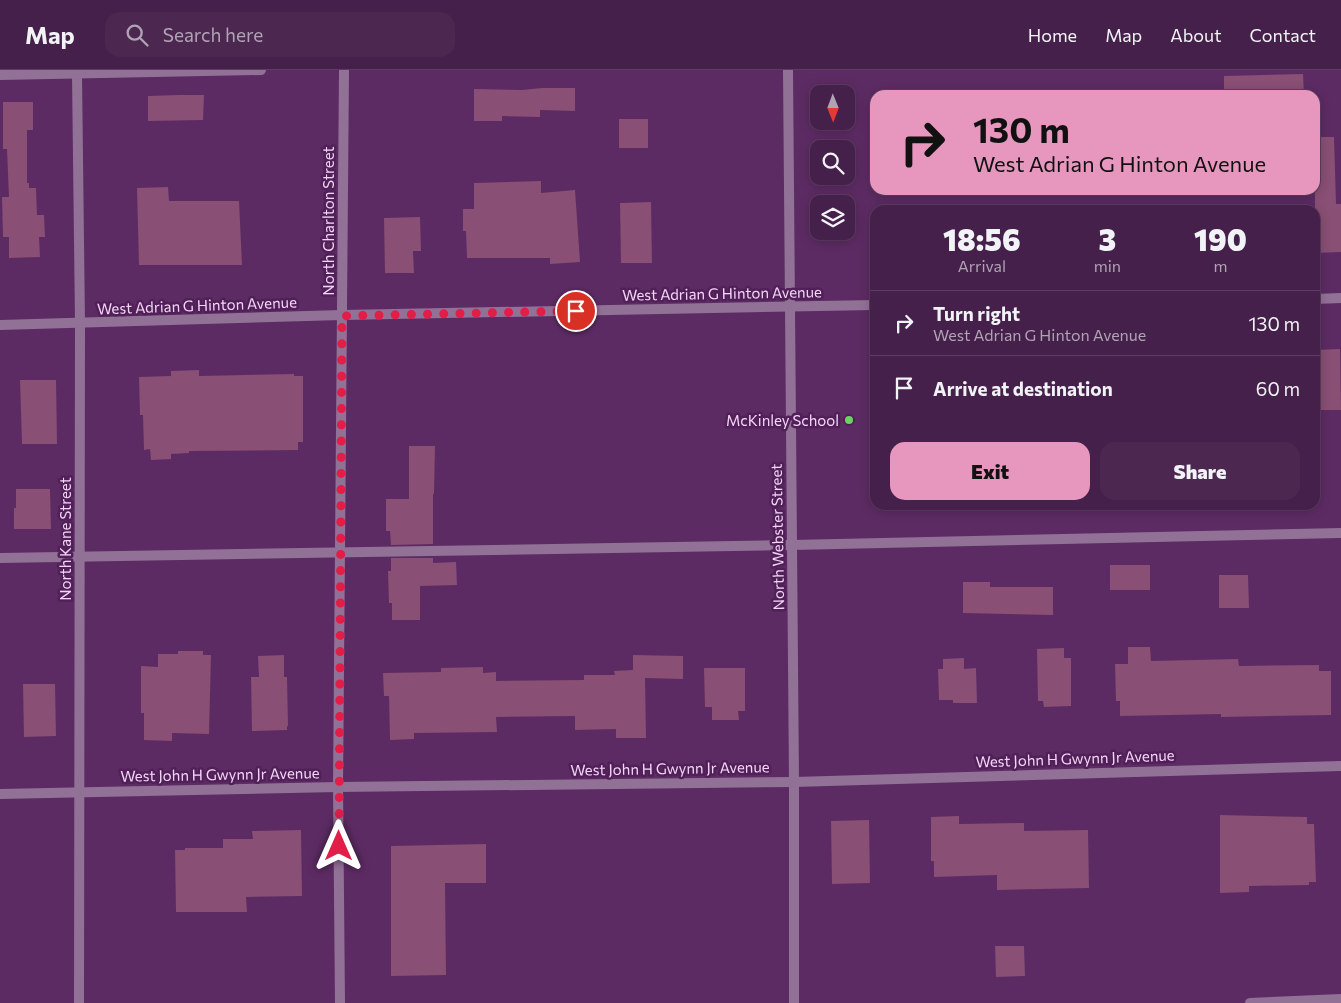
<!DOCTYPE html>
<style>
body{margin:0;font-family:Commissioner,sans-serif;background:#4c2851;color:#f1f3f6;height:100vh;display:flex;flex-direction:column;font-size:19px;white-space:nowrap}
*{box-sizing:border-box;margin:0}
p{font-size:16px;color:#b0a3b5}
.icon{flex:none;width:28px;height:28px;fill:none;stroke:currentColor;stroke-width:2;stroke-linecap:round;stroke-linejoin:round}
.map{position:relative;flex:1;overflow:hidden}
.details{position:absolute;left:870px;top:135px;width:450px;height:305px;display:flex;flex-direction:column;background:#45204a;border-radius:15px;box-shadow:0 2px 12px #0003,0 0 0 1px #5d3e62}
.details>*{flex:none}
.guide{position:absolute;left:870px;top:20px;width:450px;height:105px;border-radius:15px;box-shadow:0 2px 12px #0003,0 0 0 1px #5d3e62;background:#e797bd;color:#111;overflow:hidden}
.needle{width:32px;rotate:179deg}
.fabs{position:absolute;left:810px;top:15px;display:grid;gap:10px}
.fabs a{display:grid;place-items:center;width:45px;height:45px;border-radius:10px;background:#45204a;box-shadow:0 2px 12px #0003,0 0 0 1px #5d3e62;font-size:25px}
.pin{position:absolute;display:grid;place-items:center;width:42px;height:42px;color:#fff;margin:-21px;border:2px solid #fff;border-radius:50%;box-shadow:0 1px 5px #0007}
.me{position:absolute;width:55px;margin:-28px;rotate:0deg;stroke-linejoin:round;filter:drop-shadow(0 0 4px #0008)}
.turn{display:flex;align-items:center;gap:18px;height:105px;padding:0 20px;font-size:22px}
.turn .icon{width:65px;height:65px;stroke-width:2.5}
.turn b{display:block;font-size:35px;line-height:42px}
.eta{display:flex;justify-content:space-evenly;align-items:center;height:85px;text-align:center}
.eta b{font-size:30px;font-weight:800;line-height:35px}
.action{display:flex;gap:10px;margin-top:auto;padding:10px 20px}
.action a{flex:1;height:58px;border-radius:15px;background:#e797bd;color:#111;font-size:20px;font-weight:800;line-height:58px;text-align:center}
.action a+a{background:#4c2851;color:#f1f3f6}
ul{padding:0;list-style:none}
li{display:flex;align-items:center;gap:15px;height:65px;padding:0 20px;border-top:1px solid #5d3e62}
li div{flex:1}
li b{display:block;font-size:19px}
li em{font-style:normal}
header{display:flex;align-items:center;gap:30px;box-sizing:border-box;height:70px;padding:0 25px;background:#45204a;border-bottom:1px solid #5d3e62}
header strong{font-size:24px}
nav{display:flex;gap:28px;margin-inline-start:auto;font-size:18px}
.search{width:350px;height:45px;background:#4c2851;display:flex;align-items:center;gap:12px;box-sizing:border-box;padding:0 18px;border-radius:15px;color:#b0a3b5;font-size:19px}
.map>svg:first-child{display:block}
.building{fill:#894f74}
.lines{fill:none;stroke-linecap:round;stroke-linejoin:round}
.service{stroke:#927197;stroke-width:10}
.minor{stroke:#927197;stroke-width:10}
.tertiary{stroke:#927197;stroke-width:10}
.route{stroke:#e11d48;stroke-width:9;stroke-dasharray:0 16.2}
.poi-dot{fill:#6bd363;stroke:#512058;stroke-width:2}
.labels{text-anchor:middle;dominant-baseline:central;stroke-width:5;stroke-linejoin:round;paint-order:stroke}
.street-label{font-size:15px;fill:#f3d6f7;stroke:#512058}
.poi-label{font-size:15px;fill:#f3d6f7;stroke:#512058;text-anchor:end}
</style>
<header>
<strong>Map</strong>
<div class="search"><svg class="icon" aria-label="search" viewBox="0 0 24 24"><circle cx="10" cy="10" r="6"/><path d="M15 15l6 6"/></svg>Search here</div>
<nav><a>Home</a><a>Map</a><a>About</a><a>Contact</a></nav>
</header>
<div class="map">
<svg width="1341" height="933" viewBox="0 0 1341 933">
<rect width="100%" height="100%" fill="#5c2b63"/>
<g class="building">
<polygon points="1303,4 1304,25 1224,25 1224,6"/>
<polygon points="542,18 575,18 575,41 540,40 540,47 502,46 502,51 474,51 474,19 522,20"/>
<polygon points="179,25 204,25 203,50 148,51 148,26"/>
<polygon points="3,32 33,32 33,60 27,60 27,113 29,113 29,118 36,118 37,145 44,145 45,167 39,167 40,187 9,188 9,167 3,167 2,127 9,127 7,79 3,79"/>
<rect x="619" y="49" width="29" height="29"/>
<polygon points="1315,67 1334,67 1336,134 1341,134 1341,182 1315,183"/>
<polygon points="541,111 541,123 575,120 580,192 550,194 550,188 467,188 466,161 463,161 463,139 474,139 474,113"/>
<polygon points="168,117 169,131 239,131 242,195 139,195 137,118"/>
<polygon points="651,132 652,193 621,193 620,133"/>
<polygon points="420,147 421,181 413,181 414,203 385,203 384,148"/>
<polygon points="1340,279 1341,340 1315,340 1315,280"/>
<polygon points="199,300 199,306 294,304 294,306 303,306 303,372 298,372 298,380 189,381 189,383 171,384 171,389 151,390 150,379 144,380 143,345 140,345 139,307 171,306 171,301"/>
<polygon points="20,310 56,310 57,374 22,374"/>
<polygon points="409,376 435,376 434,424 433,424 433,474 391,475 390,461 386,461 386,429 409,429"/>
<polygon points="16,419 50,419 51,459 14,459 14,438 16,438"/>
<polygon points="391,488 433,488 433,493 456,492 457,515 420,516 420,550 392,550 392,533 389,533 388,501 391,501"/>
<rect x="1110" y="495" width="40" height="25"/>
<polygon points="1219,505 1248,505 1249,538 1219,538"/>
<polygon points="963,512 990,512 990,517 1053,517 1053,545 963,543"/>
<polygon points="1128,577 1150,577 1151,591 1238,589 1239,596 1319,595 1319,601 1331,601 1331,645 1221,647 1221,644 1120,646 1120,631 1116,631 1115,594 1128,594"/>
<polygon points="1064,578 1064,588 1071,588 1071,636 1044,637 1043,631 1038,631 1037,579"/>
<polygon points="178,581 203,581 203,585 211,585 209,664 172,663 172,671 144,670 144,643 141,643 141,596 158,597 158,584 178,584"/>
<polygon points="284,585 284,607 287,607 288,656 287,656 287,660 252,661 251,607 259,607 258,586"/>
<polygon points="633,585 683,586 683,609 645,608 646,668 616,668 616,659 575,660 575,646 496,647 497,662 414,663 414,669 390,670 389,626 384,626 383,603 441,602 441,598 483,597 483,603 496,602 496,611 584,610 584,605 615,605 614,601 633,600"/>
<polygon points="964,588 964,599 976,598 977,633 953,633 953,630 939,630 938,599 943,599 943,589"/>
<polygon points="704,598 745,598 745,641 738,641 739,650 712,650 712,637 705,637"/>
<polygon points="23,614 55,614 56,666 24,667"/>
<polygon points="1220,745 1307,747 1307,754 1314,754 1316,812 1309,812 1309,815 1249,816 1249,822 1220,823"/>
<polygon points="959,746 959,754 1024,753 1024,761 1088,760 1089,818 997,820 997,805 934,807 934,791 931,791 931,747"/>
<polygon points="869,750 870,813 832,814 831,751"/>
<polygon points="301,760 302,826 246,827 247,842 176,842 175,780 185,780 185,778 223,778 223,769 253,769 252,761"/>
<polygon points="486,774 486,813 445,813 446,905 391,906 391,776"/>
<polygon points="995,876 1024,876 1025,906 996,907"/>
</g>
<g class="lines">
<g class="service">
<polyline points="0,488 792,475 1341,463"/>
<polyline points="1250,933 1341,929"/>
</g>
<g class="minor">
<polyline points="788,0 794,712 794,933"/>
<polyline points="77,4 80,253 79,933"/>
<polyline points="0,5 261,0"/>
<polyline points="1315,229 1341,228"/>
<polyline points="0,255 342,245 875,235"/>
<polyline points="340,933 338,717 344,0"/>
</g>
<polyline class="tertiary" points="0,724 338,717 794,712 1341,696"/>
</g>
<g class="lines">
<polyline class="route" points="339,776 342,246 576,241"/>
</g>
<circle class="poi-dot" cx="849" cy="350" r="5"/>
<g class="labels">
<g class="street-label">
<text transform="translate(328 151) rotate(-90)">North Charlton Street</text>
<text transform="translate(722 223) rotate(-1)">West Adrian G Hinton Avenue</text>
<text transform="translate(197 235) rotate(-2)">West Adrian G Hinton Avenue</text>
<text transform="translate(777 467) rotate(-91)">North Webster Street</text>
<text transform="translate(65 469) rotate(-90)">North Kane Street</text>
<text transform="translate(1075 688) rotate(-2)">West John H Gwynn Jr Avenue</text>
<text transform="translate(670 698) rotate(-1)">West John H Gwynn Jr Avenue</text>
<text transform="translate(220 704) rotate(-1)">West John H Gwynn Jr Avenue</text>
</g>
<g class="poi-label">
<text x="839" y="350">McKinley School</text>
</g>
</g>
</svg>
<div class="fabs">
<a><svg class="needle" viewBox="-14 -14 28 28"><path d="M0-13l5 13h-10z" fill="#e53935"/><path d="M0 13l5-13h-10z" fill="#b0a3b5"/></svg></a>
<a><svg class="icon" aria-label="search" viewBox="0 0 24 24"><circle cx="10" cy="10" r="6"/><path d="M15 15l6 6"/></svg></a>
<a><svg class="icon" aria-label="layers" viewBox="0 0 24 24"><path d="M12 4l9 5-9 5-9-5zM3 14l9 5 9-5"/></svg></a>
</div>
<div class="pin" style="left:576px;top:241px;background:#d93025"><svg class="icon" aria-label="arrive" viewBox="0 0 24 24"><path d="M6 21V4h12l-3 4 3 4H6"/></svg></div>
<svg class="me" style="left:339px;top:776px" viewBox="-20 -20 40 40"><path d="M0-17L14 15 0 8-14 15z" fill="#e11d48" stroke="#fff" stroke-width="4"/></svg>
<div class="guide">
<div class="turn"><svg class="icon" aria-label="right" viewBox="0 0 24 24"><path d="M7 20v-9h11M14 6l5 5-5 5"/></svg><div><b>130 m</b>West Adrian G Hinton Avenue</div></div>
</div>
<section class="details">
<div class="eta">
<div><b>18:56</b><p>Arrival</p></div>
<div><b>3</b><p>min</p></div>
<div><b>190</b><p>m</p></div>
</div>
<ul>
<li><svg class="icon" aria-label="right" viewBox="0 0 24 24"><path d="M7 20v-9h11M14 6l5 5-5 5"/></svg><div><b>Turn right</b><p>West Adrian G Hinton Avenue</p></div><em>130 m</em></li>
<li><svg class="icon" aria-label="arrive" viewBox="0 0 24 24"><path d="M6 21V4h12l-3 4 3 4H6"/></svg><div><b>Arrive at destination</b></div><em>60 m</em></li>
</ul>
<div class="action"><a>Exit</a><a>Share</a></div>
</section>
</div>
